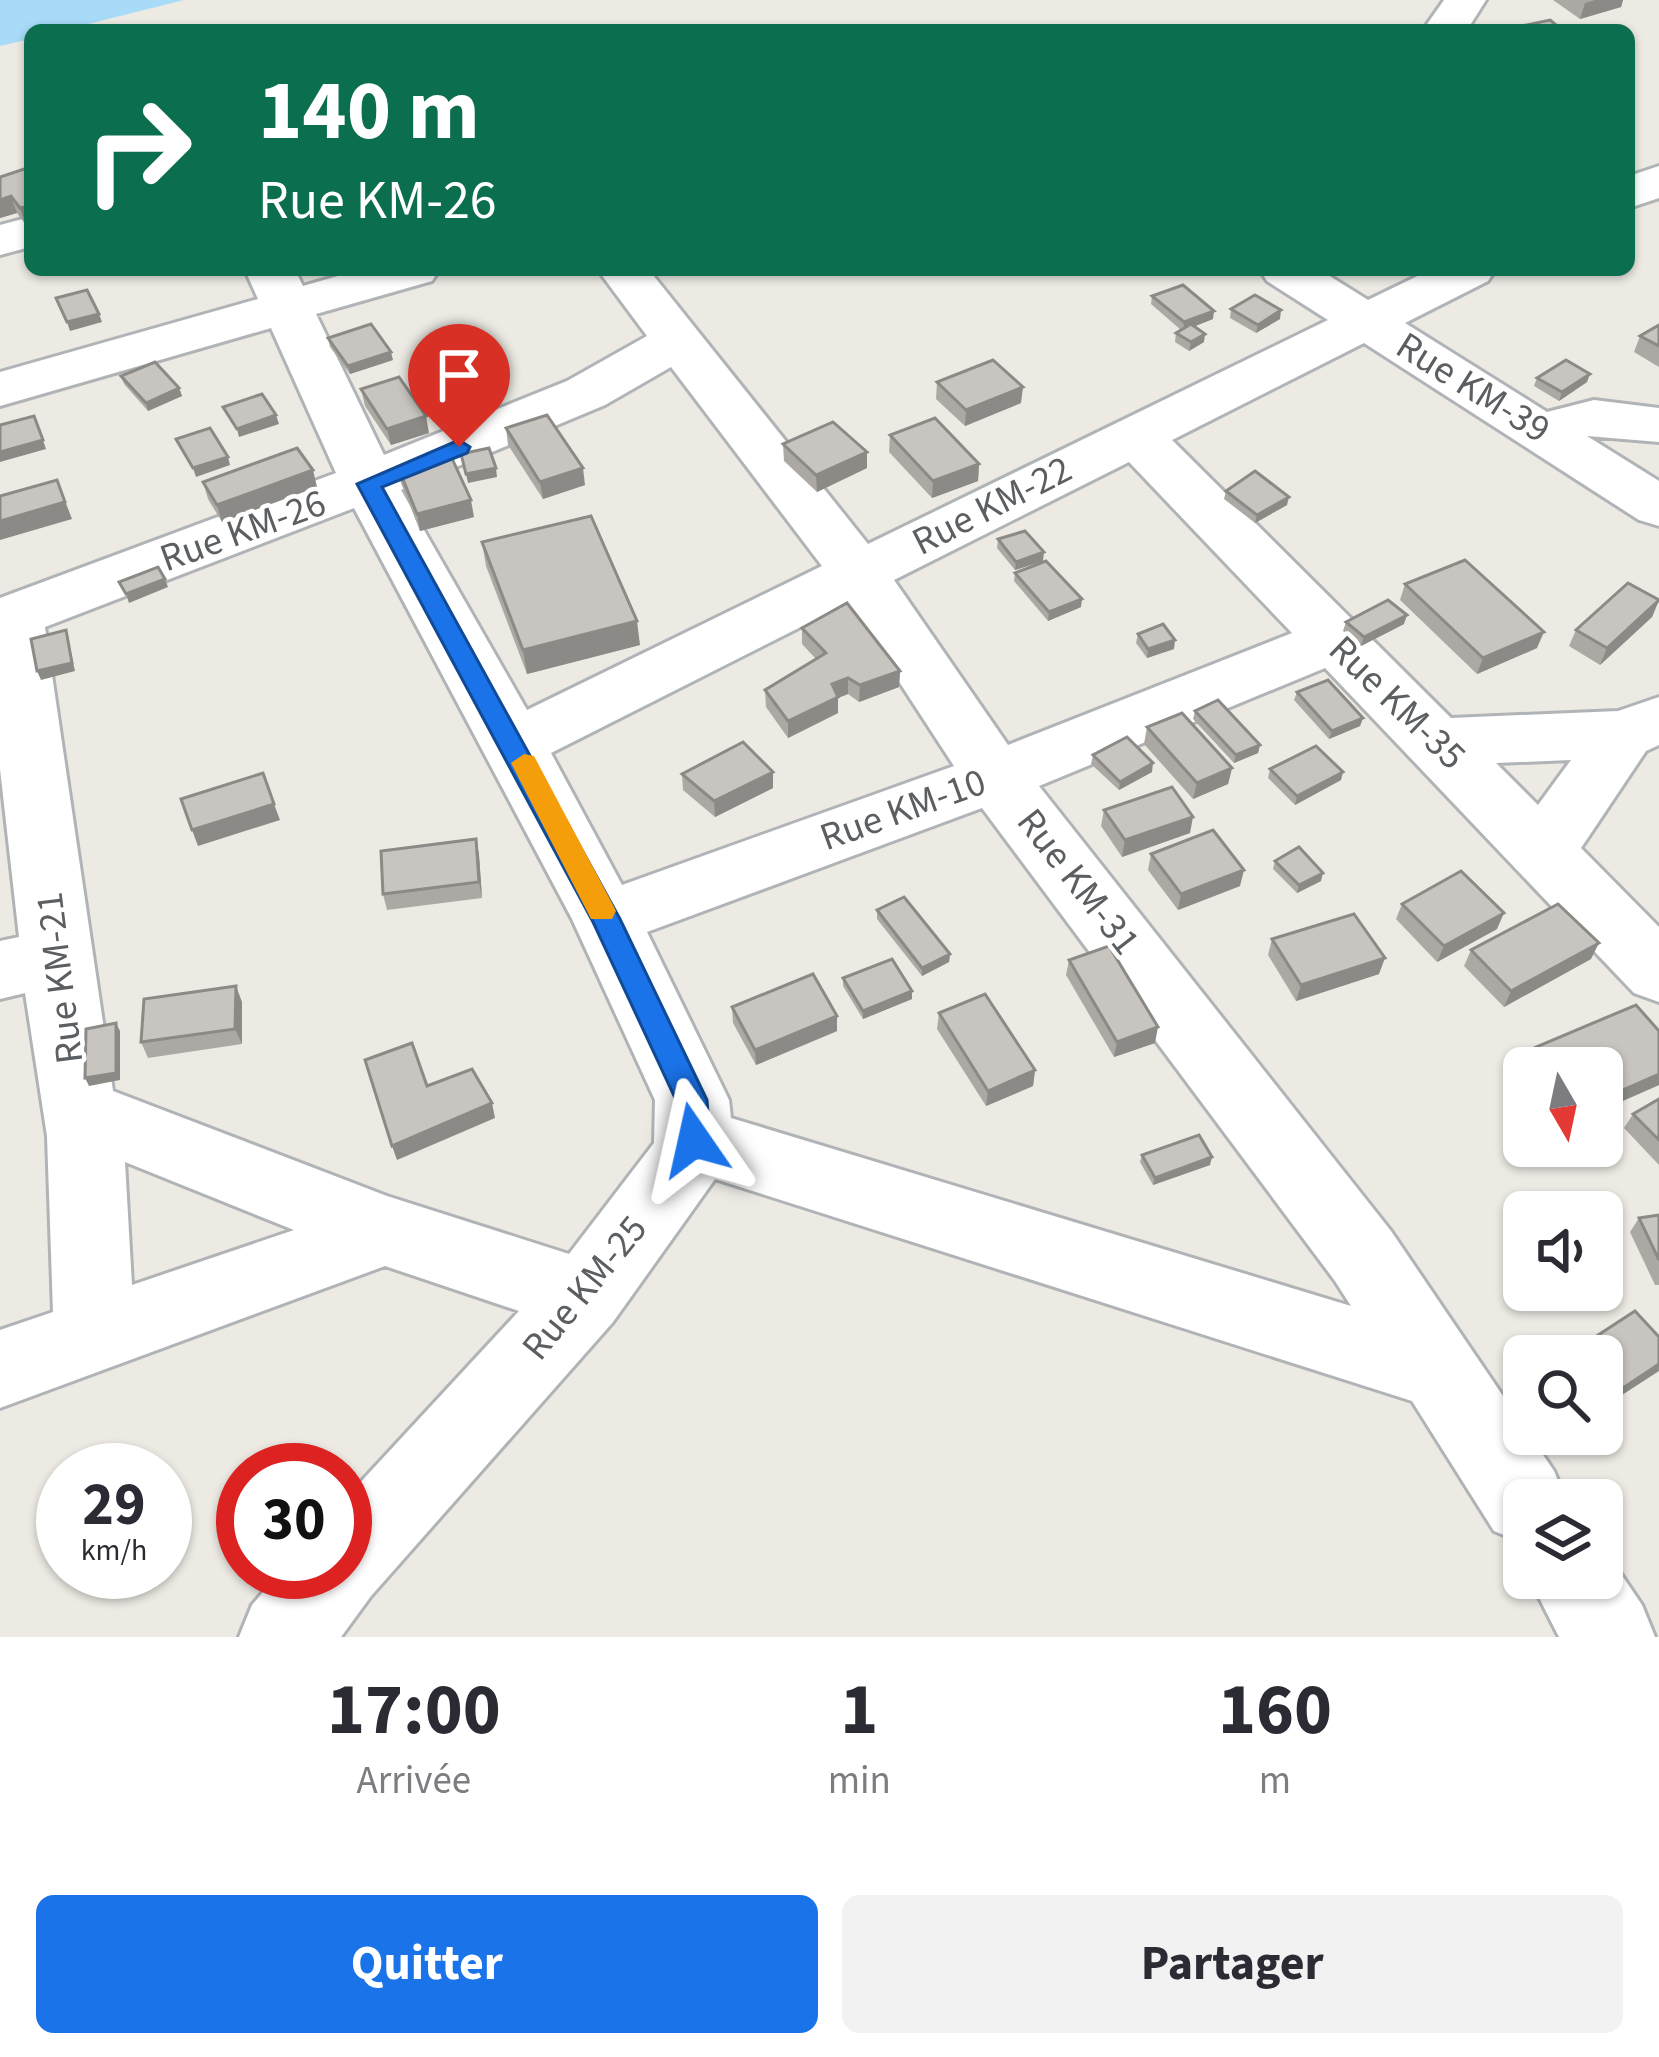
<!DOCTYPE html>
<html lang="fr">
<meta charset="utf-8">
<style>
body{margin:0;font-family:"Source Sans 3",sans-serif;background:#f2f2f3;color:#2b2b33;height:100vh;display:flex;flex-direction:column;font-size:45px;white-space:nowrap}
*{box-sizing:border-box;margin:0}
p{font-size:39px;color:#7c7c81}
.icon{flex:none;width:66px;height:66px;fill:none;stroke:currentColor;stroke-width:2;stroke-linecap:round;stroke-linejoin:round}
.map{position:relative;height:1637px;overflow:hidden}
.details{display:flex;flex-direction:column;background:#fff;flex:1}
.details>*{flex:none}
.top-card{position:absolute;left:24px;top:24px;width:1611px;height:252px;border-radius:18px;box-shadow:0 3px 9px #0004;background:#0b6e4f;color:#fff;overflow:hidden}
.needle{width:78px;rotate:171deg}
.fabs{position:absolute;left:1503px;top:1047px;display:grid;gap:24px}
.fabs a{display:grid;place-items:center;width:120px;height:120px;border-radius:18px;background:#fff;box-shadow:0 3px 9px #0004;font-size:60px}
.speed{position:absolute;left:36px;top:1443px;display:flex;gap:24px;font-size:60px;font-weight:700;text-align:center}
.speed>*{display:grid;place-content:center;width:156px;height:156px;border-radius:50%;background:#fff;box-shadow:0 3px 9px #0004;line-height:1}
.speed small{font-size:30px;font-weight:400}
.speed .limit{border:18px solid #d22;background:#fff;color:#111}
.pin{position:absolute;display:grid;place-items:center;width:102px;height:102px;color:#fff;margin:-123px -51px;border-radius:50% 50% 50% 0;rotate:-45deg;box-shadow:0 0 12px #0007}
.pin .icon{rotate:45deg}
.me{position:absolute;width:132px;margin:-66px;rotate:349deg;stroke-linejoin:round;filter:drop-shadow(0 0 9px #0008)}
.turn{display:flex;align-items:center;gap:42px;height:252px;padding:0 36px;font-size:54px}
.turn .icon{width:156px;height:156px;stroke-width:2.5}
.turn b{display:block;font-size:84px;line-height:102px}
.eta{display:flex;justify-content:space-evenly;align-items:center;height:204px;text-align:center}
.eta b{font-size:72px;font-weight:700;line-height:84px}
.action{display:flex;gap:24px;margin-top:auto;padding:24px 36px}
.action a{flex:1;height:138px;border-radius:18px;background:#1a73e8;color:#fff;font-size:48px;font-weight:700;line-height:138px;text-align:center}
.action a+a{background:#f2f2f3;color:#2b2b33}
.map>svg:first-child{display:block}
.water{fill:#a7dbf8}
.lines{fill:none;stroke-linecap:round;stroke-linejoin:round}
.minor-casing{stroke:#b0b4b7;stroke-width:6}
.minor{fill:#fff;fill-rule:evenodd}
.wall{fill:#aca9a5}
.shaded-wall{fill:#8c8a86}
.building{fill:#c8c5c0;stroke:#8c8a86;stroke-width:3}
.route{fill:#1a73e8;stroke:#114b97;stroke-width:3}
.slow{fill:#f59e0b}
.labels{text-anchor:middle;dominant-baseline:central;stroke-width:9;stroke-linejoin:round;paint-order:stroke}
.street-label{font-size:39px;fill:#5b5f62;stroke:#fff}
</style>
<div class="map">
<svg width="1659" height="1637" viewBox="0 0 1659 1637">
<rect width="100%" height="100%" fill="#eceae3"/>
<polygon class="water" points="0,0 184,0 64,30 30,30 30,39 0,46"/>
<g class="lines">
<g class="minor-casing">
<g id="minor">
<polygon points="1444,0 1486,0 1467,30 1423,30"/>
<polygon points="1659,166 1659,198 1629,208 1629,176"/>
<polygon points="30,217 30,247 0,255 0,225"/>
<path d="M245 270H295L303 286 359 270H439L432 281 316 314 384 455 567 381 647 336 598 270H649L868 544 1328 320 1267 281 1260 270H1320L1368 300 1430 270H1495L1488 281 1405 323 1547 412 1594 400 1659 408V442L1587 436 1659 481V526L1639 520 1364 343 1172 440 1451 718 1618 711 1659 697V745L1646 751 1581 848 1659 927V1002L1634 993 1325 668 1039 786 1391 1231 1524 1427V1434H1529L1554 1471 1566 1500H1524V1543L1494 1531 1412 1401 715 1179 613 1322 371 1596 341 1637H239L252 1605 280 1572H345V1499L519 1311 385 1266 0 1408V1330L53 1312 47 1136 25 993 0 999V941L19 937 0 769V598L336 473 271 328 0 406V372L258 299ZM671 367 822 566 527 710 401 490 605 405ZM1129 462 1292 633 1008 745 894 580ZM354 508 572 919 655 1100 654 1143 569 1254 387 1196 113 1091 45 627ZM848 603 954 766 622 885 551 753ZM1571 760 1538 805 1496 763ZM982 808 1335 1281 1351 1306 731 1118 729 1100 647 932ZM125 1162 294 1230 132 1285Z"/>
<polygon points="1602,1546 1642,1605 1655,1637 1559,1637 1529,1578 1602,1578"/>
</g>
</g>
<use href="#minor" class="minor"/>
</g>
<g class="wall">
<polygon points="1553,0 1623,0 1621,7 1580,19"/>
<polygon points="30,167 26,225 17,213 0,218 0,177"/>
<polygon points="1152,296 1213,319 1194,326 1204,342 1189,351 1175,342 1176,333 1181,330 1151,304"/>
<polygon points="1231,309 1280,319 1256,333 1230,318"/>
<polygon points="1659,325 1659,367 1634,352 1640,336"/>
<polygon points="328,338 393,360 350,374 330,347"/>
<polygon points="121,376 179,388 182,396 148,411 124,384"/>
<polygon points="1537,378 1587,382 1559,401 1534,386"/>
<polygon points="937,382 1021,403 965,426 936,399"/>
<polygon points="361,389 429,433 391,445 365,406"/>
<polygon points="506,428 585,485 543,499 508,445"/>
<polygon points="890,435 979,464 978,481 932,498 889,452"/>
<polygon points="783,444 867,468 817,492 784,461"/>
<polygon points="398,467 474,517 420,531 401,483"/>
<polygon points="203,482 317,487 222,522 208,499"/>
<polygon points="1226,491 1287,505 1255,523 1224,499"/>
<polygon points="998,539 1043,561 1015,570 997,548"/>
<polygon points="482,542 640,645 527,674 486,566"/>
<polygon points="1015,573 1081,607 1048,621 1014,581"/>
<polygon points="1405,584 1537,648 1477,674 1400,600"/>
<polygon points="1659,600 1652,617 1600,665 1569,646 1576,630"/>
<polygon points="1346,622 1404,624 1361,646 1343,631"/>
<polygon points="802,628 900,671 899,687 859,702 848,694 838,698 838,713 788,738 766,707 765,690 816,659 802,644"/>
<polygon points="1138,634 1174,649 1147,658 1136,643"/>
<polygon points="1297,692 1363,718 1360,726 1329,739 1294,700"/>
<polygon points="1195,711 1260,745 1258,753 1234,763 1193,719"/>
<polygon points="1147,727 1232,768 1228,784 1193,799 1144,744"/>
<polygon points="1093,755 1152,772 1119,790 1091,764"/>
<polygon points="1270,769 1341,780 1295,805 1268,778"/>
<polygon points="682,774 773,788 715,817 683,790"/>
<polygon points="1104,810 1190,833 1122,857 1101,826"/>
<polygon points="476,839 479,855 482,898 387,910 383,894"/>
<polygon points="1151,854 1240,886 1178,910 1148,870"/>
<polygon points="1275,861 1321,881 1297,893 1273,869"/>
<polygon points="1402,904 1497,929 1437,962 1396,919"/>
<polygon points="877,910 950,954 949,962 922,976 877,919"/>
<polygon points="1272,939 1379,974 1296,1001 1268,955"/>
<polygon points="1471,950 1591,959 1504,1007 1464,966"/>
<polygon points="1069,960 1155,1043 1114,1057 1066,975"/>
<polygon points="843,978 912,999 863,1019 843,986"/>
<polygon points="242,1002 242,1044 148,1058 141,1042"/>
<polygon points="732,1007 837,1031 756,1065 733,1023"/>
<polygon points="939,1013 1035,1070 1033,1086 986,1106 937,1029"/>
<polygon points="1536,1047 1659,1085 1602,1110 1602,1068 1533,1068 1528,1062"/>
<polygon points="1659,1099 1659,1165 1624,1128 1633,1114"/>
<polygon points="1142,1155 1210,1165 1153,1185 1140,1162"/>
<polygon points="1659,1215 1659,1285 1655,1285 1630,1232 1639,1218"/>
</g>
<g class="shaded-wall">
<polygon points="1595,0 1623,0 1621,7 1580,19 1585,3"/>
<polygon points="11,196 17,213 0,218 0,200"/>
<polygon points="30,206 30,224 26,225 20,208"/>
<polygon points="1281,310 1280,319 1256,333 1258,325"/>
<polygon points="1214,311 1213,319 1183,331 1184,322"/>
<polygon points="99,314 102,322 70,331 67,322"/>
<polygon points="1205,334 1204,342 1189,351 1191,342"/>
<polygon points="391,352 393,360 350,374 348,366"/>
<polygon points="1590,374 1587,382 1559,401 1562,392"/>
<polygon points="1023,387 1021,403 965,426 966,410"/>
<polygon points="179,388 182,396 148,411 146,403"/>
<polygon points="276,415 279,424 239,437 237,429"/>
<polygon points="426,416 429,433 391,445 387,429"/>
<polygon points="43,440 46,449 0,462 0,452"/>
<polygon points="867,452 867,468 817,492 816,475"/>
<polygon points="228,457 230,465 196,477 193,468"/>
<polygon points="979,464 978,481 932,498 933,481"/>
<polygon points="496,468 497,477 468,483 466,474"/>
<polygon points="583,468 585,485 543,499 540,482"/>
<polygon points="313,470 317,487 222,522 217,505"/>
<polygon points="57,480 72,519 0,540 0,521"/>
<polygon points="1289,497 1287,505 1255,523 1257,515"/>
<polygon points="471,500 474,517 420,531 417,514"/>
<polygon points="1044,552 1043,561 1015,570 1016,562"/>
<polygon points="165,579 168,587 129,603 126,594"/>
<polygon points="1082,599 1081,607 1048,621 1049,612"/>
<polygon points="1659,600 1652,617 1600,665 1607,648"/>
<polygon points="1407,615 1404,624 1361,646 1364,637"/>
<polygon points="637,621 640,645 527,674 523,650"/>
<polygon points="66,630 75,671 41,680 37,671"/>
<polygon points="1544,632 1537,648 1477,674 1483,658"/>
<polygon points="1175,640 1174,649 1147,658 1148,649"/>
<polygon points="900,671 899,687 859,702 860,685"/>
<polygon points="848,678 848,694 838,698 838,713 788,738 788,721 832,684"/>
<polygon points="1363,718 1360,726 1329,739 1332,731"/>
<polygon points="1260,745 1258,753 1234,763 1236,755"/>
<polygon points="1153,763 1152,772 1119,790 1120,782"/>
<polygon points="1232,768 1228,784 1193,799 1197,783"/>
<polygon points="773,772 773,788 715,817 714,801"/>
<polygon points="1343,772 1341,780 1295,805 1297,796"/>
<polygon points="274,804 280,820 198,846 192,830"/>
<polygon points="1193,817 1190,833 1122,857 1125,840"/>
<polygon points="476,839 479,855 482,898 479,882"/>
<polygon points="1244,870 1240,886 1178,910 1181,894"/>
<polygon points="1323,873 1321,881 1297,893 1299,885"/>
<polygon points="1504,913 1497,929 1437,962 1444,946"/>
<polygon points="1599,943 1591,959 1504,1007 1511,991"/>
<polygon points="950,954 949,962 922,976 922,968"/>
<polygon points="1385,958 1379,974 1296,1001 1301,985"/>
<polygon points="236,986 242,1002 242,1044 235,1029"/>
<polygon points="912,991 912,999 863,1019 863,1011"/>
<polygon points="837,1016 837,1031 756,1065 755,1050"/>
<polygon points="116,1023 120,1031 120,1080 89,1086 85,1078"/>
<polygon points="1158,1027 1155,1043 1114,1057 1117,1042"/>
<polygon points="1035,1070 1033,1086 986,1106 988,1091"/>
<polygon points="1659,1074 1659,1085 1602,1110 1602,1099"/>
<polygon points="492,1103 495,1118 397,1160 392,1146"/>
<polygon points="1212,1157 1210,1165 1153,1185 1155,1178"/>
<polygon points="1659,1364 1659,1371 1602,1408 1602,1402"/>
</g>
<g class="building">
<polygon points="1550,20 1562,30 1532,30 1526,25"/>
<polygon points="30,167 30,206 20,208 11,196 0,200 0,177"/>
<polygon points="1183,285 1214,311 1184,322 1152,296"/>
<polygon points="87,290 99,314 67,322 56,298"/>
<polygon points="1255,295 1281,310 1258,325 1231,309"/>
<polygon points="371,324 391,352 348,366 328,338"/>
<polygon points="1191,324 1205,334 1191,342 1176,333"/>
<polygon points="1659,325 1659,346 1640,336"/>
<polygon points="993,360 1023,387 966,410 937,382"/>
<polygon points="1566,360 1590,374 1562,392 1537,378"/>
<polygon points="155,362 179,388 146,403 121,376"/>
<polygon points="399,377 426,416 387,429 361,389"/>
<polygon points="262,394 276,415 237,429 223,407"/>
<polygon points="547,415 583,468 540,482 506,428"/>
<polygon points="34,416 43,440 0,452 0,425"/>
<polygon points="935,418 979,464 933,481 890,435"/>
<polygon points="833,422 867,452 816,475 783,444"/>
<polygon points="210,428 228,457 193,468 176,439"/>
<polygon points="297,448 313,470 217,505 203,482"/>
<polygon points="489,448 496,468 466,474 461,454"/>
<polygon points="450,454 471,500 417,514 398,467"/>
<polygon points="1255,471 1289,497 1257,515 1226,491"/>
<polygon points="57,480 65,502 0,521 0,496"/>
<polygon points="591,516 637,621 523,650 482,542"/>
<polygon points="1025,531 1044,552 1016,562 998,539"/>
<polygon points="1465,560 1544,632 1483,658 1405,584"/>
<polygon points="1046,561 1082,599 1049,612 1015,573"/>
<polygon points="158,567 165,579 126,594 119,582"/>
<polygon points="1628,583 1659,600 1607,648 1576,630"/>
<polygon points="1388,600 1407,615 1364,637 1346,622"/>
<polygon points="847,603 900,671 860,685 848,678 832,684 838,697 788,721 765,690 826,653 802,628"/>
<polygon points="1163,624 1175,640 1148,649 1138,634"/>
<polygon points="66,630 72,663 37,671 31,639"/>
<polygon points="1328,680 1363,718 1332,731 1297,692"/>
<polygon points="1218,700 1260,745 1236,755 1195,711"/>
<polygon points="1182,713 1232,768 1197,783 1147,727"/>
<polygon points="1127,737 1153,763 1120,782 1093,755"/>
<polygon points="743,742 773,772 714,801 682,774"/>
<polygon points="1316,746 1343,772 1297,796 1270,769"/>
<polygon points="263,773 274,804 192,830 181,799"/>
<polygon points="1172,787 1193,817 1125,840 1104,810"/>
<polygon points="1213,830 1244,870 1181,894 1151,854"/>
<polygon points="476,839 479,882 383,894 381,851"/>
<polygon points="1299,847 1323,873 1299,885 1275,861"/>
<polygon points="1461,871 1504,913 1444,946 1402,904"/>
<polygon points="904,897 950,954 922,968 877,910"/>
<polygon points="1558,904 1599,943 1511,991 1471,950"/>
<polygon points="1354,914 1385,958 1301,985 1272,939"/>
<polygon points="1109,946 1158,1027 1117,1042 1069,960"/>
<polygon points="892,959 912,991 863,1011 843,978"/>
<polygon points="813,974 837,1016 755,1050 732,1007"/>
<polygon points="236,986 235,1029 141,1042 144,999"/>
<polygon points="985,994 1035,1070 988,1091 939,1013"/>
<polygon points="1636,1005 1659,1031 1659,1074 1602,1099 1602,1068 1553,1068 1536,1047"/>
<polygon points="116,1023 116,1073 85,1078 86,1029"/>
<polygon points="412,1043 427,1086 472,1069 492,1103 392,1146 365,1060"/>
<polygon points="1659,1099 1659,1140 1633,1114"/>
<polygon points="1199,1135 1212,1157 1155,1178 1142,1155"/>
<polygon points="1659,1215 1659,1260 1639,1218"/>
<polygon points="1635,1311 1659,1337 1659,1364 1602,1402 1602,1356 1566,1356"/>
</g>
<polygon class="route" points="459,440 470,447 467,453 382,487 620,919 707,1100 710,1140 705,1150 694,1154 684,1150 676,1100 593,922 357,484"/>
<polygon class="slow" points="524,754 534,756 612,903 616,911 612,919 591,919 511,763"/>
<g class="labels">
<g class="street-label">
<text transform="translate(1473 388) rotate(32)">Rue KM-39</text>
<text transform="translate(992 506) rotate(-27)">Rue KM-22</text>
<text transform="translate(243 531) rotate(-20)">Rue KM-26</text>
<text transform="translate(1397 703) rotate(44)">Rue KM-35</text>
<text transform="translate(903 810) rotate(-20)">Rue KM-10</text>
<text transform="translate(1078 882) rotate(52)">Rue KM-31</text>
<text transform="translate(60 978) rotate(-97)">Rue KM-21</text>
<text transform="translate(585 1288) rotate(-51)">Rue KM-25</text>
</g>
</g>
</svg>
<div class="fabs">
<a><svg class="needle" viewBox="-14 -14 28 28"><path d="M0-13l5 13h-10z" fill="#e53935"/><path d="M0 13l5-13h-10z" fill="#7c7c81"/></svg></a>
<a><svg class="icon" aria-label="sound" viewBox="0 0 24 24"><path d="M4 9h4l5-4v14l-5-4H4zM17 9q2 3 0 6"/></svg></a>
<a><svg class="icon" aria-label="search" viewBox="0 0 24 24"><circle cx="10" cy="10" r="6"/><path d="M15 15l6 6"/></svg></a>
<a><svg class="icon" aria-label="layers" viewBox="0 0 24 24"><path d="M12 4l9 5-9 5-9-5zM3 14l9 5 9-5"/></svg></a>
</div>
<div class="speed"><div>29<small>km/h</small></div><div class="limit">30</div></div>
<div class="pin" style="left:459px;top:447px;background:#d93025"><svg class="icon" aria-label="arrive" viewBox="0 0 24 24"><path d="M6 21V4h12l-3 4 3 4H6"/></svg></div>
<svg class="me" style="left:694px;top:1140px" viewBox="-20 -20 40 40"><path d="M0-17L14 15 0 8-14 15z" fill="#1a73e8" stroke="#fff" stroke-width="4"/></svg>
<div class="top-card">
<div class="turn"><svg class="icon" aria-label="right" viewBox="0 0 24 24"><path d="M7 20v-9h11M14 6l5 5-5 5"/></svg><div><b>140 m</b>Rue KM-26</div></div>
</div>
</div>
<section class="details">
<div class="eta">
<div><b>17:00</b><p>Arrivée</p></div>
<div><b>1</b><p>min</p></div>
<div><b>160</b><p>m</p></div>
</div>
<div class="action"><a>Quitter</a><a>Partager</a></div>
</section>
